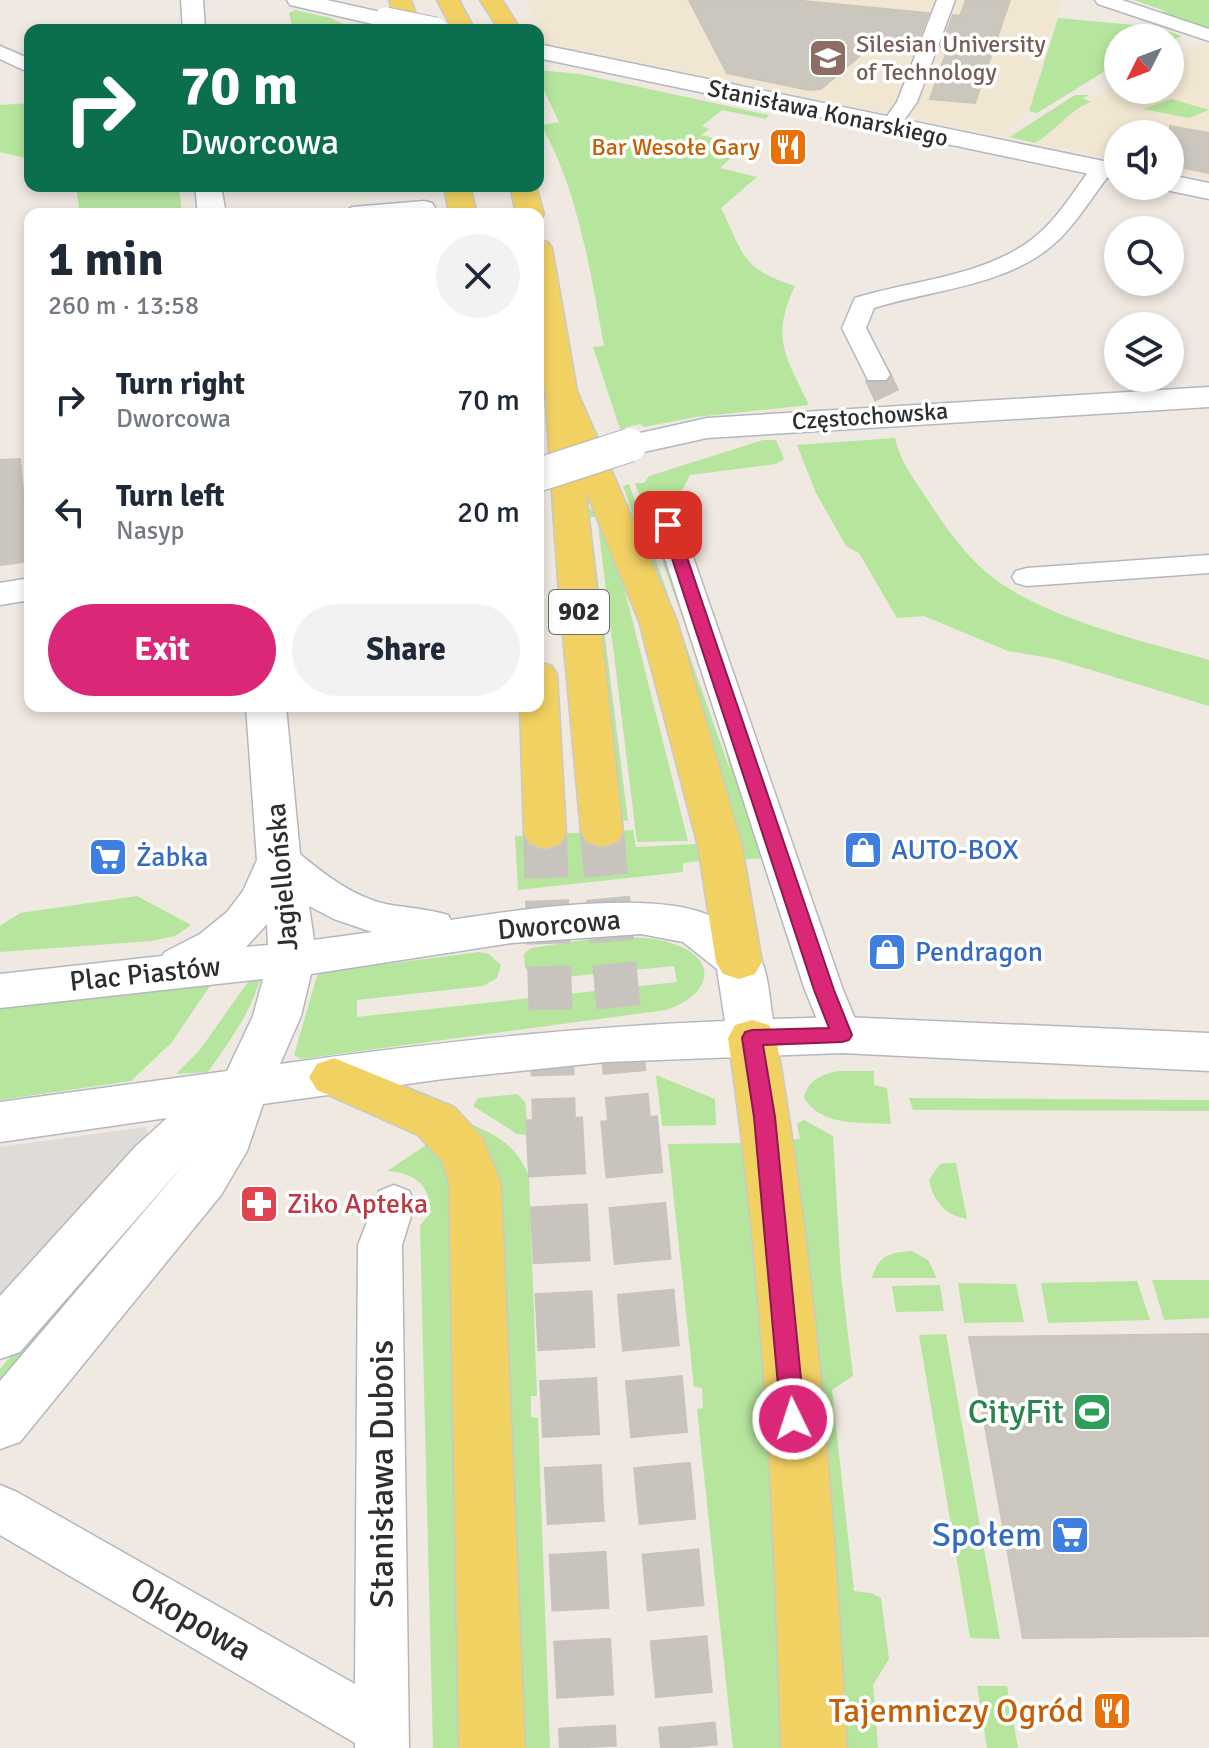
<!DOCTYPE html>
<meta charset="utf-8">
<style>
body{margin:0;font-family:Signika,sans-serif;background:#f2f2f3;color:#1f2937;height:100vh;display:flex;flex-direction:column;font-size:30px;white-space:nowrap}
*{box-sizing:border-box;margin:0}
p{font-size:26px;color:#747a83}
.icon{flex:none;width:44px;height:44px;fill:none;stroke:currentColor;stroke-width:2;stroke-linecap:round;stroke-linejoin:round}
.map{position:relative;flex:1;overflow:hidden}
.drawer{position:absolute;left:24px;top:208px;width:520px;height:504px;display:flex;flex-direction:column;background:#fff;border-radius:16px;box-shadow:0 4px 12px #0003}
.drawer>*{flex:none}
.hud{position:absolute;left:24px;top:24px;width:520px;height:168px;border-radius:16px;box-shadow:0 4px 12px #0003;background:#0b6e4f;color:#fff;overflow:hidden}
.needle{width:52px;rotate:228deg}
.tools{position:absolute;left:1104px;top:24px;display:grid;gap:16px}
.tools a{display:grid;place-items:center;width:80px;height:80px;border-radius:50%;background:#fff;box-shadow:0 4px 12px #0003;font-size:40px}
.pin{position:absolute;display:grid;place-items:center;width:68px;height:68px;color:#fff;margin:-34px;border-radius:16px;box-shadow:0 4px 12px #0006}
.me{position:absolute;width:88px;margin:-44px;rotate:356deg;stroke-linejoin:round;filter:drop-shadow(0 0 6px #0008)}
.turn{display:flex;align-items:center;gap:28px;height:168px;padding:0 24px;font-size:36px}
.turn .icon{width:104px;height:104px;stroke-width:2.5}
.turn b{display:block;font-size:56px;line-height:68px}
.round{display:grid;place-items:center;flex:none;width:84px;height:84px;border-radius:42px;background:#f2f2f3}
.head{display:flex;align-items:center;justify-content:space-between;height:136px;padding:0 24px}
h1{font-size:48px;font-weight:700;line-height:60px}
.button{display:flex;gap:16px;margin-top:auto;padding:16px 24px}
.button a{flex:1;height:92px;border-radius:48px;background:#db2777;color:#fff;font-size:32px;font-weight:700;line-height:92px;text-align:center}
.button a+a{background:#f2f2f3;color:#1f2937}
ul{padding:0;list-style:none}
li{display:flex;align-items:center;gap:24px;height:112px;padding:0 24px}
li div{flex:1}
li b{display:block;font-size:30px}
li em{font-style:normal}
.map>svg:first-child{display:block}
.education{fill:#f0e6d1}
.green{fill:#b6e59e}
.plaza{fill:#dfdcd8}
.building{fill:#cbc7bf;stroke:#cbc5ba;stroke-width:2}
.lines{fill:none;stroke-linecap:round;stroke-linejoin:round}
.street-tunnel{stroke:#c8c4bd;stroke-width:27;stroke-dasharray:27 14;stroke-linecap:butt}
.primary-tunnel-far1{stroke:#c8c4bd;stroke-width:44;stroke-dasharray:44 22;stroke-linecap:butt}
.primary-tunnel{stroke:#c8c4bd;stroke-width:58;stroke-dasharray:58 29;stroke-linecap:butt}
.street-casing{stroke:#b4b7c1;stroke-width:3}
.secondary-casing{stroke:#b4b7c1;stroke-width:3}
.primary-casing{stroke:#c9c9c9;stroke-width:3}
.street{fill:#fff;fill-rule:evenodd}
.secondary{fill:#fff;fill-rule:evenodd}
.primary{fill:#f2d163;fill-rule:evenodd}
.secondary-bridge-far1-casing{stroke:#b4b7c1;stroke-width:27;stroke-linecap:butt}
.secondary-bridge-casing{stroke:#b4b7c1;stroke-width:35;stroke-linecap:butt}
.secondary-bridge-far1{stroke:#fff;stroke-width:25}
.secondary-bridge{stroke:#fff;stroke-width:33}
.route{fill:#db2777;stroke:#8e194d;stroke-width:2}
.labels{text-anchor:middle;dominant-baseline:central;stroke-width:7;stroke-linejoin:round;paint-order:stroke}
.far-education-label{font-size:24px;fill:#785e54;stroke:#fff;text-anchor:start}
.far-street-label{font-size:24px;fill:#2e2e2e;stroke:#fff}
.far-food-label{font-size:24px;fill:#c56008;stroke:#fff;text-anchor:end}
.shield{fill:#fff;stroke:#6d6d6d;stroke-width:2}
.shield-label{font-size:26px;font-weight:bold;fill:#2e2e2e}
.shop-label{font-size:28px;fill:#366cbe;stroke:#fff;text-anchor:start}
.street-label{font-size:28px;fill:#2e2e2e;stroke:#fff}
.health-label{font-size:28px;fill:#be3a42;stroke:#fff;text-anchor:start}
.near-leisure-label{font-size:34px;fill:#27864d;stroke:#fff;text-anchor:end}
.near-street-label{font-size:34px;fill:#2e2e2e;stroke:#fff}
.near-shop-label{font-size:34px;fill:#366cbe;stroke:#fff;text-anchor:end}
.near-food-label{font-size:34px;fill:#c56008;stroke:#fff;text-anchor:end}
</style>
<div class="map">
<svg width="1209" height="1748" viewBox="0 0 1209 1748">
<rect width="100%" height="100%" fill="#efe9e1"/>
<polygon class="education" points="527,0 1061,0 1029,111 1005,135 1115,86 1108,82 1118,78 1118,90 1170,90 1170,62 1189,54 1182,51 1202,44 1209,46 1209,179 1170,171 1170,134 1118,134 1118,160 542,44"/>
<g class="green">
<polygon points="1134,0 1209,0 1209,29 1161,13 1165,11"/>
<polygon points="295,10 331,18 355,30 220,30 292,25 289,13"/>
<polygon points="1058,18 1155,27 1182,36 1170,41 1170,38 1118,38 1118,63 1037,113 1029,111"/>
<path d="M538 70 580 74 769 115 766 119 722 110 702 126 709 129 701 135 717 139 713 143 721 145 715 151 733 156 720 168 757 177 721 208C745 257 741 268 795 286 770 338 786 357 809 405L696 417 644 427 640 424 620 429 593 347 604 346C590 271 579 192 541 125L559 122 538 78Z"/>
<path d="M1075 95H1090L1083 98 1091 102C1069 110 1056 131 1035 143L1010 137Z"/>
<polygon points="1172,99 1209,110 1189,118 1143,109"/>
<polygon points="30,103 30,159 0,152 0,105"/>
<polygon points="76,186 179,186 182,214 80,214"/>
<path d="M895 438C900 462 916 482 929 502 946 528 964 553 987 573 1041 618 1142 641 1209 660V706L1055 659 1008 651 924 616 897 618 859 553 846 546 816 493 797 445Z"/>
<polygon points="763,440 776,440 784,459 776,464 690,475 678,499 683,520 657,522 765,858 740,860 709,731 623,486 629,484 731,773 717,716 635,483 644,483 649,476"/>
<polygon points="604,508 688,841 637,842 597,517 590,517 628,821 620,820 584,509"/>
<polygon points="633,830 636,847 696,844 700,861 683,863 683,872 518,890 515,836"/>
<polygon points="137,896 191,925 175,936 152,941 0,952 0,926 20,913"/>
<path d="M591 939C617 938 646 935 671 943 722 959 710 996 666 1010L301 1059 294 1055 317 976 324 972 479 952 489 954 501 965 497 978 483 986 357 1000V1017L677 982 674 966 555 978 539 977 525 968 524 954 531 948Z"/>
<path d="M250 979H260C251 1013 228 1043 208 1072L176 1074 199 1051Z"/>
<polygon points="214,980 172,1042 131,1081 0,1100 0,1003"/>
<path d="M839 1071H874V1085L887 1088 891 1124C862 1122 822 1127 804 1098 808 1080 822 1074 839 1071Z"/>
<polygon points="656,1075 715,1099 716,1125 662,1126"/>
<polygon points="517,1094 525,1102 528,1131 526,1135 517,1134 473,1106 478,1098"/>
<polygon points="909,1098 1209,1100 1209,1111 913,1110"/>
<path d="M455 1117C489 1133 515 1139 529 1177L537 1396H531V1417L538 1418 550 1748H514Z"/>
<polygon points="804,1120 833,1136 841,1276 853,1376 832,1390 854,1591 871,1593 881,1598 889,1659 873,1685 878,1748 839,1748 784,1140 800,1139 797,1124"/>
<path d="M429 1143 439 1153 456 1193 472 1748H433L420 1226 431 1212C429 1183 414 1173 387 1171Z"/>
<polygon points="744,1143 755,1246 789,1748 733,1748 697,1409 703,1408 702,1388 694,1387 668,1144"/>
<path d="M946 1163H956L967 1219C946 1216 933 1201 929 1180L940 1164Z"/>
<polygon points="164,1182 177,1189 0,1396 0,1369"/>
<path d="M912 1251 928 1260 937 1278H872C878 1255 889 1253 912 1251Z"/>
<polygon points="1152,1280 1209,1280 1209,1318 1164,1320"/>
<polygon points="1137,1281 1150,1320 1048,1323 1041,1283"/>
<polygon points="958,1283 1016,1284 1024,1322 964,1323"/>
<polygon points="940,1285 944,1311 896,1312 892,1286"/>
<polygon points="946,1334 1000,1639 970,1638 919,1335"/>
<polygon points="977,1686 1007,1686 1018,1748 987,1748"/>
</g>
<polygon class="plaza" points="145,1127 149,1134 0,1303 0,1147"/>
<g class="building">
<polygon points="689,0 792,0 929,13 916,45 877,41 821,89 809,90 727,73"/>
<polygon points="966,0 1010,0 975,103 930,99 948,48 941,47 953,15 960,16"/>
<polygon points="1170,126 1209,133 1209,173 1170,165"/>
<polygon points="20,459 26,523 30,522 30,561 0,565 0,460"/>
<polygon points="1209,1334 1209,1636 1023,1638 969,1337"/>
</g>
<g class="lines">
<polyline class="street-tunnel" points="877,375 887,396"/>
<g class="primary-tunnel-far1">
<polyline points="602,832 629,1120"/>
<polyline points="545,834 554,1120"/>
</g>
<g class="primary-tunnel">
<polyline points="554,1118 588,1748"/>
<polyline points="629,1118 689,1748"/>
</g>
<g class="street-casing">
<g id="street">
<polygon points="937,0 955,0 917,102 897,130 883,130 880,126 897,102"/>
<polygon points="1095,0 1122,0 1209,29 1209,41 1098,4"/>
<polygon points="0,46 30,59 30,73 0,59"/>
<path d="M1102 163 1113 169 1110 174C1090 199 1073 230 1048 249 999 287 931 290 874 308L866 328 890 375 886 380H868L842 328 855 298C913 280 981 277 1031 240 1057 221 1075 189 1094 164Z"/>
<polygon points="424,201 432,203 435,208 432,213 341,214 352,207"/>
<polygon points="668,516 678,519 682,525 843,990 862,1035 856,1046 842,1050 828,1046 805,990 654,525 658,519"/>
<polygon points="1209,555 1209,573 1027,586 1016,583 1012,577 1016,571 1027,568"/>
<polygon points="394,1185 409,1191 415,1203 402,1245 409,1748 355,1748 355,1743 0,1535 0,1485 17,1492 355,1684 358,1245 379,1191"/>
</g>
</g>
<g class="secondary-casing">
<g id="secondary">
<polygon points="181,0 203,0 205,30 183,30"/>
<polygon points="287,0 327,0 394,15 397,20 394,25 386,27 290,5"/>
<polygon points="538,44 1118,164 1118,180 538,58"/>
<polygon points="1170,175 1209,183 1209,199 1161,189 1159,186 1170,186"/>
<polygon points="195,186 221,186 226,214 198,214"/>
<polygon points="1209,387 1209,407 707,438 630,455 618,452 613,445 618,438 707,418"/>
<polygon points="30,578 30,600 0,605 0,583"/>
<path d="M246 706H286L300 854C325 875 354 897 386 904 407 908 428 909 448 915L451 920C516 910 652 889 711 916 724 923 744 938 754 949 769 965 769 999 773 1019L842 1017 1209 1033V1071L842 1053 606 1062 443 1079 263 1104 247 1151 221 1195 20 1442 0 1449V1381L187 1161 20 1352 0 1359V1296L136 1146 167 1118 0 1142V1102L227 1071 253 1016 263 979 0 1008V974L162 956 165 952 200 934 227 912 243 891 257 860ZM309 906 334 919 372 932 314 940ZM267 924 268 945 246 947ZM641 934 683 942 717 969 725 1021C575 1027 428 1043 280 1064L301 1016 311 974 512 943Z"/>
</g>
</g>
<g class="primary-casing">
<g id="primary">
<polygon points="389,0 411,0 422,30 400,30"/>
<polygon points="437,0 459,0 475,30 453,30"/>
<polygon points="480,0 502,0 521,30 499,30"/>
<polygon points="444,186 470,186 477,214 449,214"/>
<polygon points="510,186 536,186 544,214 540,220 538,214 516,214"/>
<polygon points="538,240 548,242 552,248 577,391 677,621 742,846 762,962 755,974 739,979 723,974 716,962 698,846 639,621 586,491 623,832 617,842 602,847 587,842 581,832 558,581 545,391 538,343"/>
<polygon points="538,662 552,666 557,674 566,834 560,844 545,849 530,844 524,834 520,706 538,706"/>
<path d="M752 1020 769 1025 776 1038C817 1272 834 1511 847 1748H781C774 1512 763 1272 728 1038L735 1025Z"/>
<polygon points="334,1058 454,1107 482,1137 501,1183 525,1748 459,1748 449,1183 442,1161 418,1135 317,1090 309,1077 317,1064"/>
</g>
</g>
<use href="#street" class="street"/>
<use href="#secondary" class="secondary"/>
<use href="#primary" class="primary"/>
<g class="secondary-bridge-far1-casing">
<polyline id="secondary-bridge-far1" points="386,20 435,30"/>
</g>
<g class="secondary-bridge-casing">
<polyline id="secondary-bridge" points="538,475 630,445"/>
</g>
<use href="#secondary-bridge-far1" class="secondary-bridge-far1"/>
<use href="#secondary-bridge" class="secondary-bridge"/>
</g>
<polygon class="route" points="668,521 676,525 834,990 852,1035 849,1040 842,1042 763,1045 775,1117 805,1419 802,1426 793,1429 785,1426 781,1419 754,1117 742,1038 745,1032 752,1030 829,1028 814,990 661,525"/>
<defs>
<g id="university-square" transform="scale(2)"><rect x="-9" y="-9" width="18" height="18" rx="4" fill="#8d6e63" stroke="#fff"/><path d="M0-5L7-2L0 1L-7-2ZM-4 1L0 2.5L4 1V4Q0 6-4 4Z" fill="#fff"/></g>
<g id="restaurant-square" transform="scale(2)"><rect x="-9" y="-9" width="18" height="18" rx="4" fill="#e8710a" stroke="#fff"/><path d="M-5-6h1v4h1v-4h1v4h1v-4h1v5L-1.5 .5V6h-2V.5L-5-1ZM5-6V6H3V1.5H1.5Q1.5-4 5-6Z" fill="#fff"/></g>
<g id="shop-square" transform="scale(2)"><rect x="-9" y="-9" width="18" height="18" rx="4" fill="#3f7fe0" stroke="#fff"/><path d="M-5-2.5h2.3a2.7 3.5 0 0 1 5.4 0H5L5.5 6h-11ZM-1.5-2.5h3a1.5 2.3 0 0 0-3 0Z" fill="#fff"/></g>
<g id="supermarket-square" transform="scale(2)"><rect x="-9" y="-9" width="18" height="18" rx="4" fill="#3f7fe0" stroke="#fff"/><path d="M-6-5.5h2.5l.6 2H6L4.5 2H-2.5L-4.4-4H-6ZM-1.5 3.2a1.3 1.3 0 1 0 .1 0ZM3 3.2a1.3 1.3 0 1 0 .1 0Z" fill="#fff"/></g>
<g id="pharmacy-square" transform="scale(2)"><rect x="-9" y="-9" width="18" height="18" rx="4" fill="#e0444e" stroke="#fff"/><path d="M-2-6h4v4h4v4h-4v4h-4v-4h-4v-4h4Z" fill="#fff"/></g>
<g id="stadium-square" transform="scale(2)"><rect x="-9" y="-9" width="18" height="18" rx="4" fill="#2e9e5b" stroke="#fff"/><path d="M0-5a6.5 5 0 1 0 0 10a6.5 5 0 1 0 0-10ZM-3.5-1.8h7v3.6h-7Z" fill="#fff"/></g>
</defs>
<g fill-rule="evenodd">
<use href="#university-square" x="828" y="58"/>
<use href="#restaurant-square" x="788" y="147"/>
<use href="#shop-square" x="863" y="850"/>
<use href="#supermarket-square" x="108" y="857"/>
<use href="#shop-square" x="887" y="952"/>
<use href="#pharmacy-square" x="259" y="1204"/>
<use href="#stadium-square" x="1092" y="1412"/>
<use href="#supermarket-square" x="1070" y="1535"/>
<use href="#restaurant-square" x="1112" y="1711"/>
</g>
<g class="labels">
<g class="far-education-label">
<text x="856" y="44">Silesian University<tspan x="856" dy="28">of Technology</tspan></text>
</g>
<g class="far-street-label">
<text transform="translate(828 113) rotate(12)">Stanisława Konarskiego</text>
<text transform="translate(870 416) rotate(-4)">Częstochowska</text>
</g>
<g class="far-food-label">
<text x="760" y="147">Bar Wesołe Gary</text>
</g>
<rect class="shield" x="549" y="590" width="60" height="44" rx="6"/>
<g class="shield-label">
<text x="579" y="612">902</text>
</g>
<g class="shop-label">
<text x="891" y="850">AUTO-BOX</text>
<text x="136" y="857">Żabka</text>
<text x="915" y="952">Pendragon</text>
</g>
<g class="street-label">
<text transform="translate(282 877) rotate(-95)">Jagiellońska</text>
<text transform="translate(559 925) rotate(-5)">Dworcowa</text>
<text transform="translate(145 974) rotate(-6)">Plac Piastów</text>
</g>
<g class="health-label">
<text x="287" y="1204">Ziko Apteka</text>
</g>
<g class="near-leisure-label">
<text x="1064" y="1412">CityFit</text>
</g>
<g class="near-street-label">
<text transform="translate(382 1474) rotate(-90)">Stanisława Dubois</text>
<text transform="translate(191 1619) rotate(30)">Okopowa</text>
</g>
<g class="near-shop-label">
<text x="1042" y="1535">Społem</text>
</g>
<g class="near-food-label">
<text x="1084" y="1711">Tajemniczy Ogród</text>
</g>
</g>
</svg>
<div class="tools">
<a><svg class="needle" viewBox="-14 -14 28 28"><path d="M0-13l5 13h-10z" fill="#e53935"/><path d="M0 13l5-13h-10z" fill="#747a83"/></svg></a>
<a><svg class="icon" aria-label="sound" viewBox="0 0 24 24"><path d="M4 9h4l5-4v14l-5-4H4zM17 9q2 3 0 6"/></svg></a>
<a><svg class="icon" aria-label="search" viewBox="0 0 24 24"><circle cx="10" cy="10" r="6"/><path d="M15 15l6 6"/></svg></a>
<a><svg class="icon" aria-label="layers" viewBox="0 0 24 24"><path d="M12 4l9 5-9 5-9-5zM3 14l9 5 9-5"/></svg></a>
</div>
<div class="pin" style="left:668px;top:525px;background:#d93025"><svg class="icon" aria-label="arrive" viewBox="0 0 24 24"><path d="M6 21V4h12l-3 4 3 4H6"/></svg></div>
<svg class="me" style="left:793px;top:1419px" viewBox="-20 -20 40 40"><circle r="17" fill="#db2777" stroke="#fff" stroke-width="3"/><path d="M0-11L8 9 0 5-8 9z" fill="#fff"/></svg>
<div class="hud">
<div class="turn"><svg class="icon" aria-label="right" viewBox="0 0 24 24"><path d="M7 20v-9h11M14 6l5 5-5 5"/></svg><div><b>70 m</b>Dworcowa</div></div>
</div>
<section class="drawer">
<div class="head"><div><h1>1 min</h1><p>260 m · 13:58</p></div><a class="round"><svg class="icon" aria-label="close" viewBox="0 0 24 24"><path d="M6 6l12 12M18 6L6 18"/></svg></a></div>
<ul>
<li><svg class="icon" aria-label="right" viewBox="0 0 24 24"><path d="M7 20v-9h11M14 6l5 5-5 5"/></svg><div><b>Turn right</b><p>Dworcowa</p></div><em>70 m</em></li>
<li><svg class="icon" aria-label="left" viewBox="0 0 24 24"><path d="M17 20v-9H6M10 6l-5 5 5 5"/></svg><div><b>Turn left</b><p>Nasyp</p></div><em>20 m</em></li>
</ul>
<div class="button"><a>Exit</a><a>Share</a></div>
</section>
</div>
